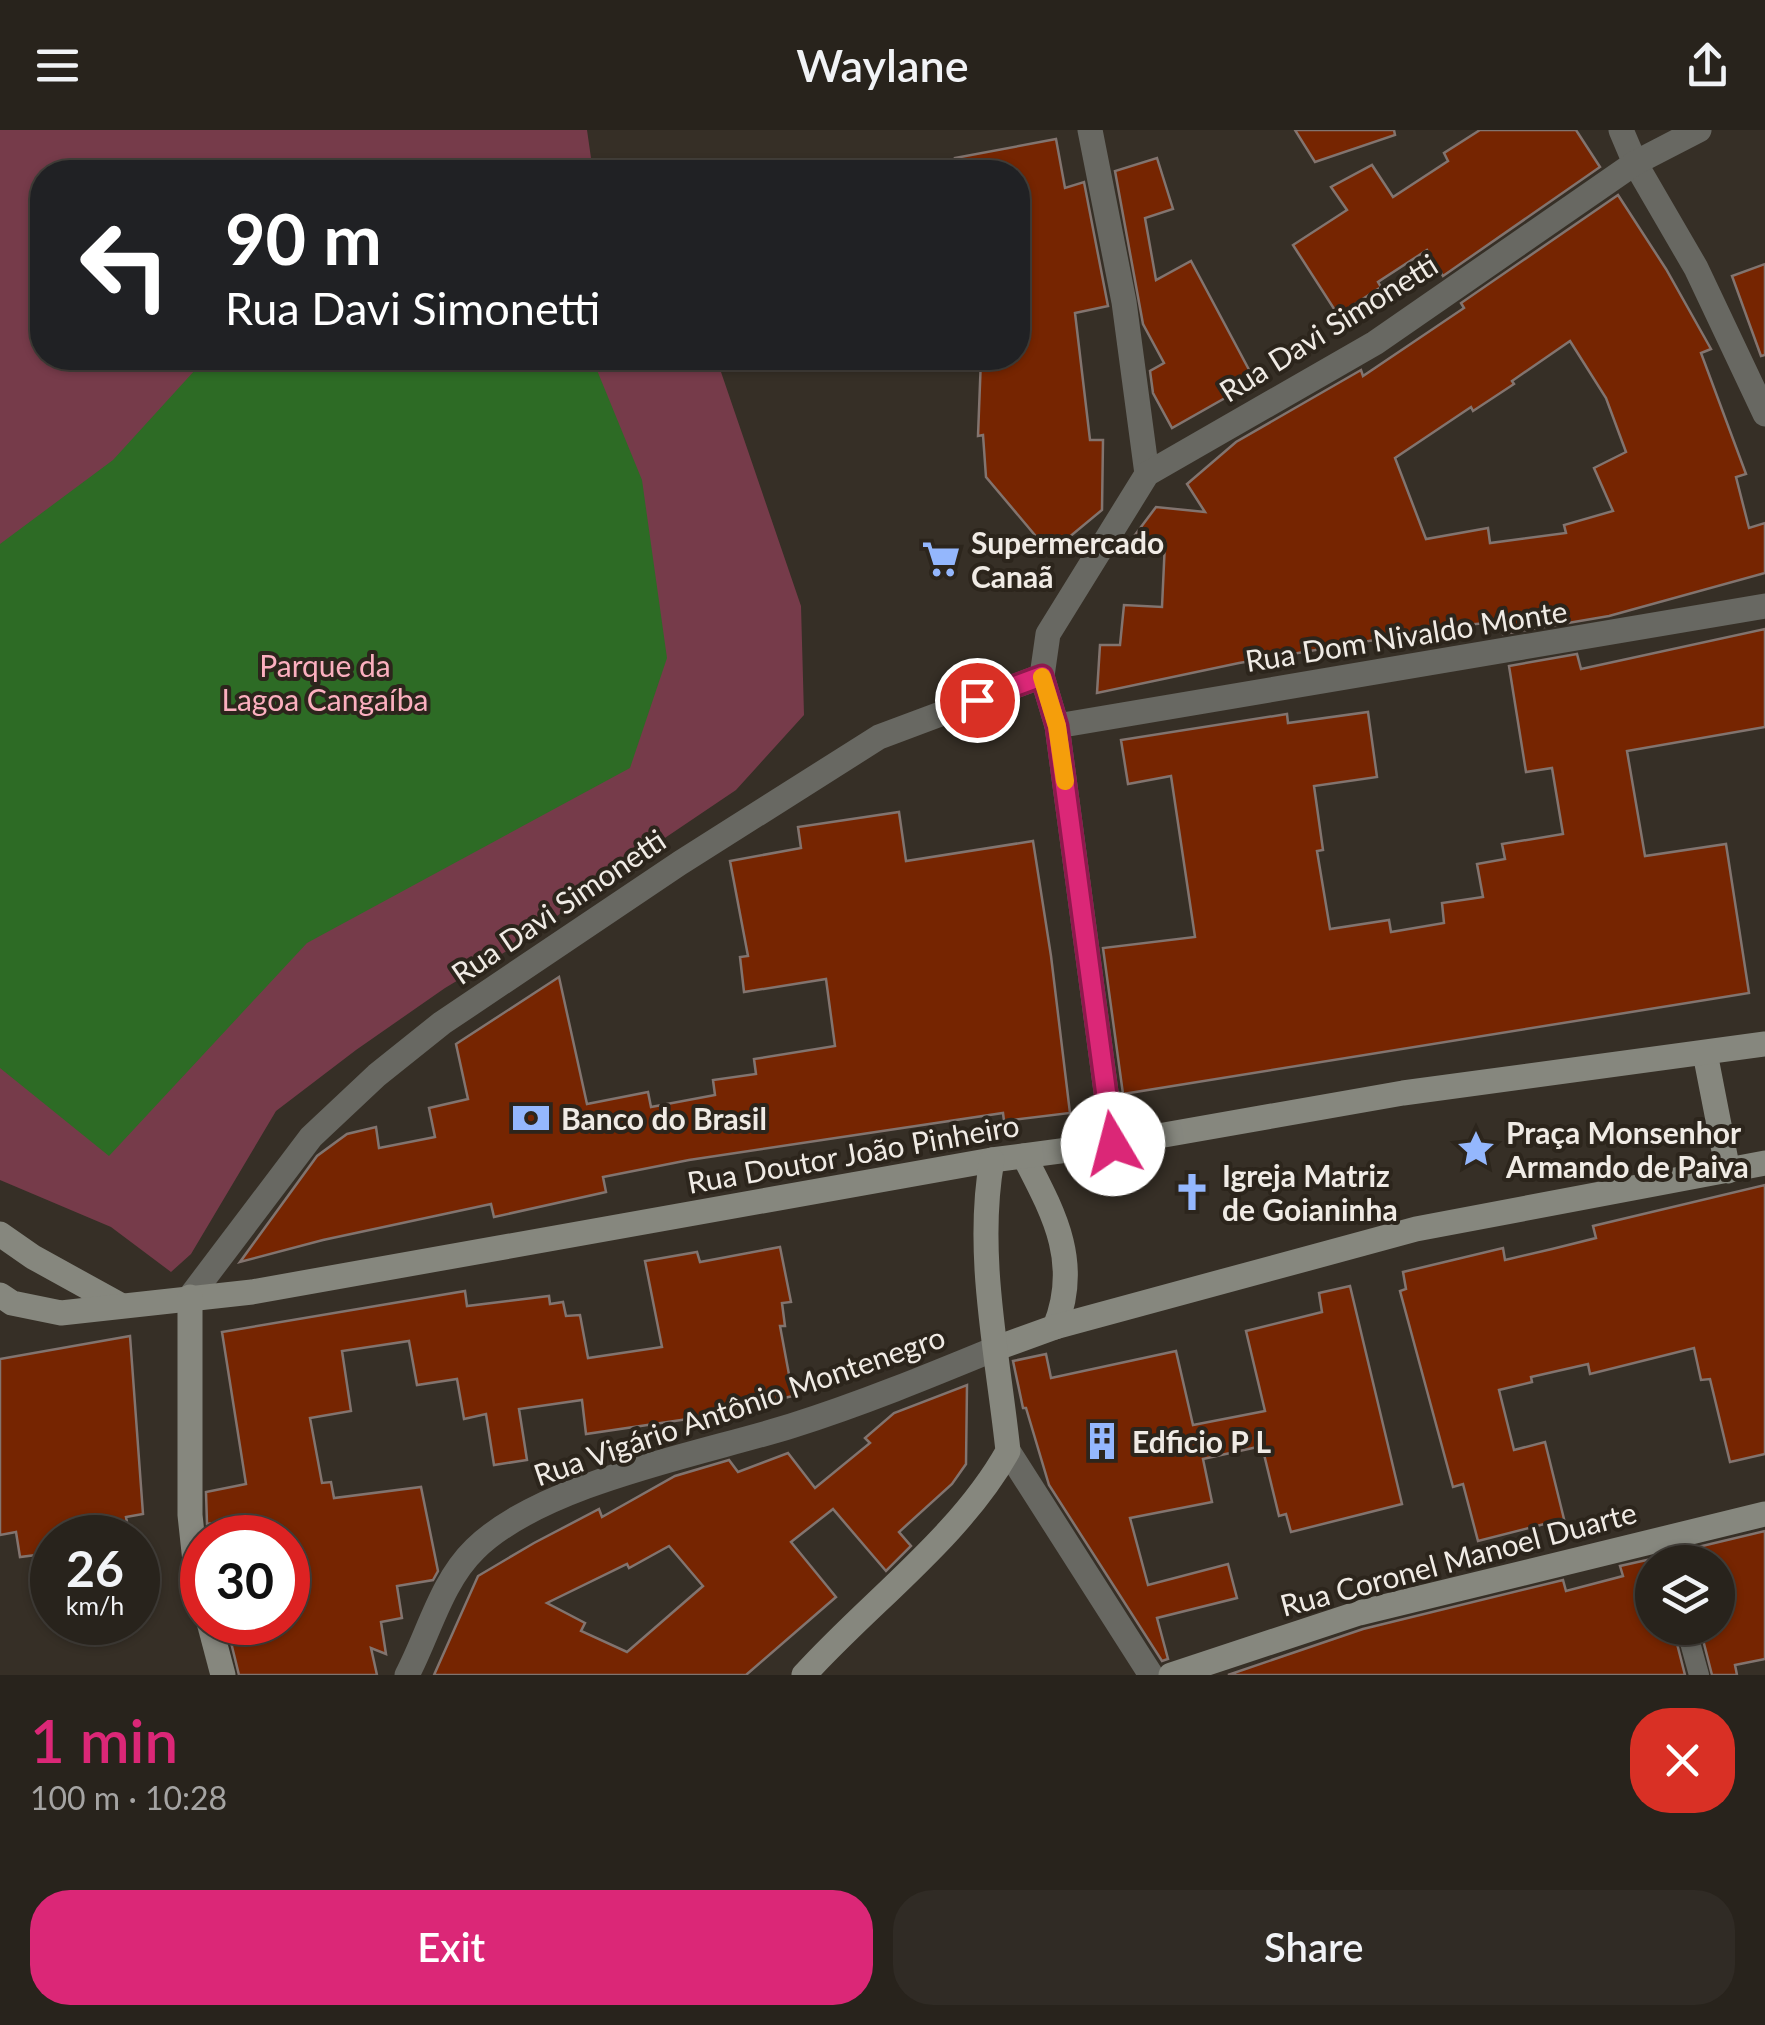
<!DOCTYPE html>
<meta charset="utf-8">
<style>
body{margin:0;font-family:Lato,sans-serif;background:#302b25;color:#f1f3f6;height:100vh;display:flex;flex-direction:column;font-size:38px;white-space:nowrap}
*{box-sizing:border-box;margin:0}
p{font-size:32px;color:#a5a4a3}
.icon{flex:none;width:55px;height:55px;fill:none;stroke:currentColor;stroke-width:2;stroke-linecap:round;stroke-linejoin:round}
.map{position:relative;height:1545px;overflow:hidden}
.details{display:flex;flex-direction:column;background:#28231c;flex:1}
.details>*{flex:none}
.top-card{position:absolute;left:30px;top:30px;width:1000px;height:210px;border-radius:40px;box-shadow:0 2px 8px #0004,0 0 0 2px #44403b;background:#202124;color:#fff;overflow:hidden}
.buttons{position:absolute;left:1635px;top:1415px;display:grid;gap:20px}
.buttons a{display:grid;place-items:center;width:100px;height:100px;border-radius:50%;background:#28231c;box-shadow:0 2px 8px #0004,0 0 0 2px #44403b;font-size:50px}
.speed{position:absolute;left:30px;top:1385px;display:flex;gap:20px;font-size:50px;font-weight:700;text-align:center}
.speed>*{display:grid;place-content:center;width:130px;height:130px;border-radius:50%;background:#28231c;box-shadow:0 2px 8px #0004,0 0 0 2px #44403b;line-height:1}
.speed small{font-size:25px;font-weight:400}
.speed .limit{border:15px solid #d22;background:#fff;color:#111}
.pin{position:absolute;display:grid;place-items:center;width:85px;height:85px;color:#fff;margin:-42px;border:5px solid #fff;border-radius:50%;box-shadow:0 2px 10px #0007}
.me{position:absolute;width:110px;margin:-55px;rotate:352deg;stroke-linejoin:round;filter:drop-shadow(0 0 8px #0008)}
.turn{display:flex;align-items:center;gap:35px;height:210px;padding:0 30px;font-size:45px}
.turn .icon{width:130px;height:130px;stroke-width:2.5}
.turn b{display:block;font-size:70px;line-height:85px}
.round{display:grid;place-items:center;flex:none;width:105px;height:105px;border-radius:40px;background:#302b25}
.headline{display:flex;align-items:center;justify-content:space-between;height:170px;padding:0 30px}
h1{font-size:60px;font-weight:600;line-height:75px;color:#db2777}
.action{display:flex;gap:20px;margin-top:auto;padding:20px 30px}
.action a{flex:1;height:115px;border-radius:40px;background:#db2777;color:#fff;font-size:40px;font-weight:600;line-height:115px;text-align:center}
.action a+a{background:#302b25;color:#f1f3f6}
header{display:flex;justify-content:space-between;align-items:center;height:130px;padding:0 30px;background:#28231c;font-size:45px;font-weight:600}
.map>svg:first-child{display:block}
.green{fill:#763b4a}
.water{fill:#2d6b25}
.building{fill:#762501;stroke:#82746f;stroke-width:2.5;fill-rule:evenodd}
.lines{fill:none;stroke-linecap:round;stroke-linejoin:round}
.lane{stroke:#686862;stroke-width:20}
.street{stroke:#686862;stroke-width:25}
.secondary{stroke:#86877e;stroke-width:25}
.route-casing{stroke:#8e194d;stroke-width:25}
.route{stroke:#db2777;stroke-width:18}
.slow{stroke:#f59e0b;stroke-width:18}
.labels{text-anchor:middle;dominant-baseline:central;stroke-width:8;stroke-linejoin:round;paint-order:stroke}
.street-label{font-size:30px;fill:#f0ebe5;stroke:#2c251c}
.poi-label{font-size:30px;font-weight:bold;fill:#f0ebe5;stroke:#2c251c;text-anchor:start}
.park-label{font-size:30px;fill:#fbafbf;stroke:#2c251c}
</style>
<header><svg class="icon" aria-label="menu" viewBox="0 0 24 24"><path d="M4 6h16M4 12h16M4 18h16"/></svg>Waylane<svg class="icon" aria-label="share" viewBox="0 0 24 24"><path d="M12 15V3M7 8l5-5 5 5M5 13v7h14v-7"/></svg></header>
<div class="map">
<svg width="1765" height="1545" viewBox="0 0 1765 1545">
<rect width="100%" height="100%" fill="#362f26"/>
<polygon class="green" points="0,0 587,0 593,42 42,42 42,228 712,228 721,242 801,476 804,585 736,660 610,745 530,807 445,858 356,920 276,981 191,1124 171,1142 111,1097 0,1050"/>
<polygon class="water" points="206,228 592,228 642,350 667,528 630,638 307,813 109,1026 0,938 0,414 113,330"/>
<g class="building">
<polygon points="1295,0 1394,0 1395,5 1315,32"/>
<polygon points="1480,0 1576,0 1600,37 1443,146 1427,120 1378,152 1381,157 1338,185 1293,115 1347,80 1331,57 1372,35 1393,67 1448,31 1444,23"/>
<polygon points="1056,9 1065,58 1084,52 1108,176 1075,183 1090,310 1103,310 1102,380 1050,423 986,347 983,305 978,306 981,228 1018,228 1018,42 957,42 955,28"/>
<polygon points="1157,28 1173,79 1145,88 1156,150 1191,131 1255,251 1172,298 1153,263 1150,241 1164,233 1143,194 1115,41"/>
<path d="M1618 65 1666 139 1711 219 1701 223 1746 344 1736 347 1749 398 1765 393V443L1609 486 1503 504 1501 492 1463 495 1239 533 1097 563 1100 515H1120L1124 475 1162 477 1165 412 1132 409 1156 377 1205 382 1187 354 1236 312 1361 240 1363 246 1464 178 1461 173ZM1570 211 1606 268 1626 322 1594 338 1613 381 1564 395 1566 403 1490 413 1488 398 1426 409 1395 328 1471 277 1473 281 1514 254 1512 251Z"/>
<polygon points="1765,134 1765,225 1761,226 1732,146"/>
<polygon points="1765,499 1765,597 1627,621 1645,726 1726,714 1749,863 1123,964 1103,818 1195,807 1171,646 1128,654 1121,610 1287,584 1288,593 1368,582 1377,647 1314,656 1323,720 1317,721 1330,799 1389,790 1391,802 1444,793 1442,773 1483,767 1477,734 1505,729 1502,714 1563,704 1552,638 1526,642 1509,536 1577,524 1581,539"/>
<polygon points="899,682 906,731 1033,711 1051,826 1070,983 1004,991 1003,983 689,1030 603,1047 606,1062 494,1087 491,1074 323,1110 240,1132 317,1026 347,1004 376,997 379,1018 435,1007 429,978 468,969 456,914 559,847 587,974 648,962 651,977 715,965 713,950 756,944 754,929 835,916 826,849 744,862 740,827 748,826 730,731 801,718 798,697"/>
<polygon points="1765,1055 1765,1324 1730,1332 1710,1249 1701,1250 1694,1218 1590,1244 1588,1234 1531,1247 1532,1252 1499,1260 1514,1320 1545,1312 1564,1389 1478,1411 1463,1354 1453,1357 1400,1161 1406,1159 1403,1142 1503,1118 1505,1130 1552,1119 1596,1108 1593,1096"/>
<polygon points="780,1117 791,1172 782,1173 785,1196 780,1196 793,1266 688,1289 586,1304 582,1270 519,1279 527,1330 494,1335 486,1284 464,1289 457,1249 417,1255 409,1211 342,1221 351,1281 310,1288 322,1353 331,1352 334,1368 421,1357 438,1441 433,1450 397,1456 402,1488 381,1492 386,1524 371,1518 377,1545 239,1545 226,1492 288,1492 288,1408 223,1408 221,1392 207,1394 206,1362 246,1354 222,1202 465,1161 467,1176 549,1166 550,1174 563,1172 566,1186 580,1185 588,1228 662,1217 645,1131 697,1122 700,1132"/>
<polygon points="1350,1156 1402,1374 1291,1402 1286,1384 1279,1386 1262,1316 1203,1329 1212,1372 1130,1388 1148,1455 1228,1434 1237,1468 1157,1488 1168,1529 1162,1531 1049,1355 1026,1278 1023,1278 1013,1231 1046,1224 1051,1248 1176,1221 1193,1295 1265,1281 1246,1201 1322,1182 1319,1163"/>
<polygon points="130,1206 143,1384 126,1387 130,1408 52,1408 52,1423 20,1427 16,1402 0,1405 0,1229"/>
<path d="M967 1255 966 1334 952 1354 899 1402 911 1416 886 1441 833 1379 791 1412 836 1467 746 1545H434L478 1446 534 1413 599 1379 602 1387 675 1346 729 1330 738 1342 788 1323 815 1358 870 1313 865 1308 894 1283ZM669 1416 703 1456 627 1522 581 1501 585 1493 547 1473 627 1434 629 1438Z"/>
<polygon points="1765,1401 1765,1529 1735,1535 1737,1545 1712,1545 1700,1498 1718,1498 1718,1432 1679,1432 1677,1422"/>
<polygon points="1651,1429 1652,1498 1673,1498 1685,1545 1228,1545 1363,1499 1563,1450 1566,1461 1623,1446 1620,1436"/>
</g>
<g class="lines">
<g class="lane">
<polyline points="1659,1409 1666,1432"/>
<polyline points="1686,1498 1699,1545"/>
</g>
<g class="street">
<polyline points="1090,0 1124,172 1147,344"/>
<polyline points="1621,0 1635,33 1696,138 1765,284"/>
<polyline points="1057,596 1765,476"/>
<polyline points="1113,1014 1057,596 1042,546 1048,504 1147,344 1375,213 1635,33 1699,0"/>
<polyline points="190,1167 311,1007 377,945 442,893 680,733 879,607 1042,546"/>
<polyline points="1008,1321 1151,1545"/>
<path d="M407 1545C429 1503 441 1452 475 1419 542 1353 701 1324 791 1296 861 1274 929 1246 997 1218"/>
</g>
<g class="secondary">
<polyline points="1705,923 1728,1041"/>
<path d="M1024 1026C1054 1084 1081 1132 1055 1197"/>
<polyline points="0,1104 33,1127 120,1175"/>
<polyline points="0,1165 12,1173 61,1183 252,1162 992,1030 1113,1014 1403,963 1765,914"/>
<polyline points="190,1167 190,1385 197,1450 202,1471"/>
<polyline points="997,1218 1055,1197 1416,1099 1765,1033"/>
<polyline points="209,1492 223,1545"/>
<path d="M804 1545C870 1472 960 1407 1008 1321 998 1226 975 1124 992 1030"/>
<polyline points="1171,1545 1359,1483 1765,1384"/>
</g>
</g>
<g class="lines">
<g class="route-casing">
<polyline id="route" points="977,570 1042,546 1057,596 1113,1014"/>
</g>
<use href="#route" class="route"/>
<polyline class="slow" points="1042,547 1057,596 1065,651"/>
</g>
<defs>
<g id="supermarket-bare" transform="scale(3)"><path d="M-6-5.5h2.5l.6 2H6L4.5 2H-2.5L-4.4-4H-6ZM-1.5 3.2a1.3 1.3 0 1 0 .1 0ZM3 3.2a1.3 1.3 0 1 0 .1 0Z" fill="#94b7fd" stroke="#2c251c" stroke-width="2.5" paint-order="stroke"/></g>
<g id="bank-bare" transform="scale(3)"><path d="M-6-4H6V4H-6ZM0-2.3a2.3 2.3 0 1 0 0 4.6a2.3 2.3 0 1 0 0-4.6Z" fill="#94b7fd" stroke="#2c251c" stroke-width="2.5" paint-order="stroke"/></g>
<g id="sight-bare" transform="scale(3)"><path d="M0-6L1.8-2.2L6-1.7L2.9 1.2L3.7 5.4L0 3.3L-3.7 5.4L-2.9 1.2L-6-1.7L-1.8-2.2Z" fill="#94b7fd" stroke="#2c251c" stroke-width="2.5" paint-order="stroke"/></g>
<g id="church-bare" transform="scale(3)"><path d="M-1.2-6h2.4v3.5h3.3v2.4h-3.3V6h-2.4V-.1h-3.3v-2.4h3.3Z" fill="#94b7fd" stroke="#2c251c" stroke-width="2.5" paint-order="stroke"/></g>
<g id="building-bare" transform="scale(3)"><path d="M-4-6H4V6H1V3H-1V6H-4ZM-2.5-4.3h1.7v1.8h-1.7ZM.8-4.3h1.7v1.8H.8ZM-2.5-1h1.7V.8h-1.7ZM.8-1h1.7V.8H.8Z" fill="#94b7fd" stroke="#2c251c" stroke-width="2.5" paint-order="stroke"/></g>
</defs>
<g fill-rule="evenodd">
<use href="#supermarket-bare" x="941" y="429"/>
<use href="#bank-bare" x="531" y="988"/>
<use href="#sight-bare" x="1476" y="1019"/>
<use href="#church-bare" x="1192" y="1062"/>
<use href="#building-bare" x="1102" y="1311"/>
</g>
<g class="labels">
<g class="street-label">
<text transform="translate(1328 197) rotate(-32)">Rua Davi Simonetti</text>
<text transform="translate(1406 505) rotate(-9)">Rua Dom Nivaldo Monte</text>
<text transform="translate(558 776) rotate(-34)">Rua Davi Simonetti</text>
<text transform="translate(853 1023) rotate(-10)">Rua Doutor João Pinheiro</text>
<text transform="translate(739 1275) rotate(-19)">Rua Vigário Antônio Montenegro</text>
<text transform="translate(1458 1428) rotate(-15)">Rua Coronel Manoel Duarte</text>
</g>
<g class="poi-label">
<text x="971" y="412">Supermercado<tspan x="971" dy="34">Canaã</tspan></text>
<text x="561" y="988">Banco do Brasil</text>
<text x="1506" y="1002">Praça Monsenhor<tspan x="1506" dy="34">Armando de Paiva</tspan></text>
<text x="1222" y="1045">Igreja Matriz<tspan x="1222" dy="34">de Goianinha</tspan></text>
<text x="1132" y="1311">Edficio P L</text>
</g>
<g class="park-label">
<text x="325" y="535">Parque da<tspan x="325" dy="34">Lagoa Cangaíba</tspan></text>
</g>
</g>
</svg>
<div class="buttons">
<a><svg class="icon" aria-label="layers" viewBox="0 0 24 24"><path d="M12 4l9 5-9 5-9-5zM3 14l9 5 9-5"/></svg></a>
</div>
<div class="speed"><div>26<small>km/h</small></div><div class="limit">30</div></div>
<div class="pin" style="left:977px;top:570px;background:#d93025"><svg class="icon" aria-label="arrive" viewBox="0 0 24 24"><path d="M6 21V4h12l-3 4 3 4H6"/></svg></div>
<svg class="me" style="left:1113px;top:1014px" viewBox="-20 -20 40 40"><circle r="19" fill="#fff"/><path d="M0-13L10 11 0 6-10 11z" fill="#db2777"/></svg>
<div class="top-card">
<div class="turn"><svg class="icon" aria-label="left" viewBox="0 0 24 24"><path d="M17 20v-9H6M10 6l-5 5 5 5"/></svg><div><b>90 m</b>Rua Davi Simonetti</div></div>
</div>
</div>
<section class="details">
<div class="headline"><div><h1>1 min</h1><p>100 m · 10:28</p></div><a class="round" style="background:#d93025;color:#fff"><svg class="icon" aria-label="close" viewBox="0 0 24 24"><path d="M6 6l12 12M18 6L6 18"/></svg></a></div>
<div class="action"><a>Exit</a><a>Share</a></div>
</section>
